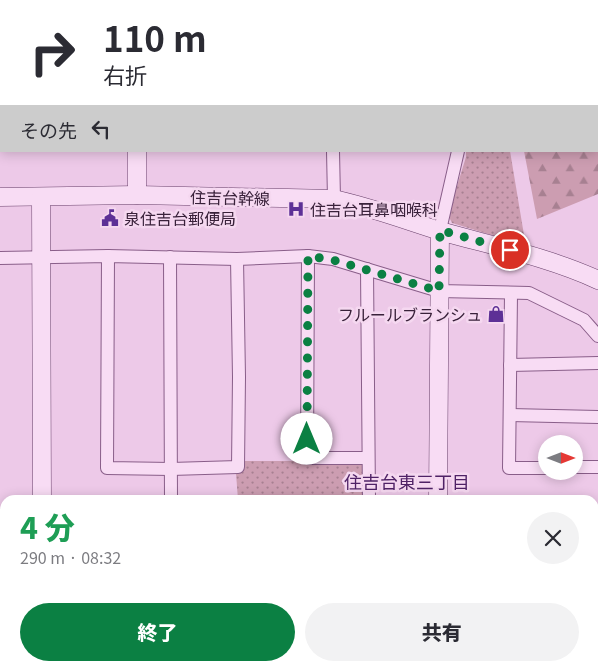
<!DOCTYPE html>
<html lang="ja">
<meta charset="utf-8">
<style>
body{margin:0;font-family:Georgia,"Noto Sans JP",serif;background:#f2f2f3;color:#2b2b33;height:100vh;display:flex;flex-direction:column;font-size:19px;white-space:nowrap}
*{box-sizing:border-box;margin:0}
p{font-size:16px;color:#7c7c81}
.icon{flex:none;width:28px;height:28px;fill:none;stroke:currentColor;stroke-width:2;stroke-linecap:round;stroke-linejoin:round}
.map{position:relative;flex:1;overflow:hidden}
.drawer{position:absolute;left:0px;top:495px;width:599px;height:176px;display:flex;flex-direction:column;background:#fff;border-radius:15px 15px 0 0;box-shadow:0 2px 12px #0003}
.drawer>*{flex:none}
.banner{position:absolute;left:0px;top:0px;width:599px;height:152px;box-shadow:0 2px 12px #0003;background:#fff;color:#2b2b33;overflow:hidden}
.needle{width:32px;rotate:90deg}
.fabs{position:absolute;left:538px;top:435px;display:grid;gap:10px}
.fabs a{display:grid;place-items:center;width:45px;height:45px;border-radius:50%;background:#fff;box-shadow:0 2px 12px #0003;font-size:25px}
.pin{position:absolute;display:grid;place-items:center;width:42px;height:42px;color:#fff;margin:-21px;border:2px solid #fff;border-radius:50%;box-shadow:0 1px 5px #0007}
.me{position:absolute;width:55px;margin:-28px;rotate:0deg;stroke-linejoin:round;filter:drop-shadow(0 0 4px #0008)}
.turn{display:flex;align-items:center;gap:18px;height:105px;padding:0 20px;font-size:22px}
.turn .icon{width:65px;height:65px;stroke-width:2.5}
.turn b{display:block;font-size:35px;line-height:42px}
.then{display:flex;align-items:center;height:48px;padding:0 20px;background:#0003;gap:10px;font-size:19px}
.round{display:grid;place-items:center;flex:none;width:52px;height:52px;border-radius:26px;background:#f2f2f3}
.headline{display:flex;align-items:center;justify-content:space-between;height:85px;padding:0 20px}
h1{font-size:30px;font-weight:800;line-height:38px;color:#1e9e55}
.action{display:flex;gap:10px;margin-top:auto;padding:10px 20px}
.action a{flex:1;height:58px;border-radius:30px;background:#0b8043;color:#fff;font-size:20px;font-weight:800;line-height:58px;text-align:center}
.action a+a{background:#f2f2f3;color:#2b2b33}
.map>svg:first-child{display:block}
.forest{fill:url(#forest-firs)}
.park{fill:url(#park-dots)}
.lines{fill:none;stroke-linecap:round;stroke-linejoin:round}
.street-casing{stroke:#895e89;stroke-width:14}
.secondary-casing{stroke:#69416b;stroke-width:19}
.street{stroke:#f8dcf4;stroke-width:12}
.secondary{stroke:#f8dcf4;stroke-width:18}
.route{stroke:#0b8043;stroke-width:9;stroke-dasharray:0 16.2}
.labels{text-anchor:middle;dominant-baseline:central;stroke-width:5;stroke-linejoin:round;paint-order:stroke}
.street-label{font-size:16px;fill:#39213a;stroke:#f5d8f0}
.poi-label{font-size:16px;fill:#39213a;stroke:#f5d8f0;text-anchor:start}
.neighbourhood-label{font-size:18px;fill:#4f2266;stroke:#f5d8f0}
</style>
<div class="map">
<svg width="598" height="671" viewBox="0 0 598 671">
<defs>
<pattern id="forest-firs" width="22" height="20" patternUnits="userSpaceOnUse" patternTransform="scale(1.25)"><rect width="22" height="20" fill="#cc9db1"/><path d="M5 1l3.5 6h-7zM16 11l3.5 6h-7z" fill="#a78091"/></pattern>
<pattern id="park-dots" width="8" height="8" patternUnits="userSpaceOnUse" patternTransform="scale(1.25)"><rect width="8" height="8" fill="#cc9db1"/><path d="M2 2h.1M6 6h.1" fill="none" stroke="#a78091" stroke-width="1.8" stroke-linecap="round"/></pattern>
</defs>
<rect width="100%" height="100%" fill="#edc9e8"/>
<polygon class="forest" points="576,0 598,0 598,194 537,219 524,151 598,151 598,1"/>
<g class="park">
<polygon points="466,151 510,151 524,235 511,241 452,223 448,215 466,157"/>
<polygon points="241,461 360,461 365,467 365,500 238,500 236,473"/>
</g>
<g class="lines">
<g class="street-casing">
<g id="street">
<polyline points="333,0 333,1"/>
<polyline points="399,0 399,1"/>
<polyline points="461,0 461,1"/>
<polyline points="527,0 527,1"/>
<polyline points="568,1 568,0"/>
<polyline points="333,151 334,199"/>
<polyline points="440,230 458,151"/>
<polyline points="108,256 107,468 171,469 238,467 239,377 237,259"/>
<polyline points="308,256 307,458 368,458"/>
<polyline points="170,257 171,500"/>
<polyline points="0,258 108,256 237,259 308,256 333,259 439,291 529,293 584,320 598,336"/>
<polyline points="367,269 369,500"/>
<polyline points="511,294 509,468 546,468"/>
<polyline points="510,365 598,363"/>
<polyline points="510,415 598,417"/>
<polyline points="574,467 598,467"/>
<polyline points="594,526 598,526"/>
<polyline points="594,575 598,575"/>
<polyline points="109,666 109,671"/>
<polyline points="172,666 172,671"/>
<polyline points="236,666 236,671"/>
<polyline points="300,666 300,671"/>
<polyline points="371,666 371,671"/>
<polyline points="509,671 509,666"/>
<polyline points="572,671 572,666"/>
</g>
</g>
<g class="secondary-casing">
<g id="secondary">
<polyline points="137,0 137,1"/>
<polyline points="137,151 137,195"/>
<path d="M0 197 137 195 334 199C370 207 405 220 440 231 493 246 548 257 598 280"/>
<polyline points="41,197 42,500"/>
<polyline points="438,500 440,230"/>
<polyline points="42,666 42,671"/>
<polyline points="438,671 438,666"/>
</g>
</g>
<use href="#street" class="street"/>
<use href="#secondary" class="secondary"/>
</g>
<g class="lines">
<polyline class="route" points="307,439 308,256 333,260 439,291 440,230 510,250"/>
</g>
<defs>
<g id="hospital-bare" transform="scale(1.35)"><path d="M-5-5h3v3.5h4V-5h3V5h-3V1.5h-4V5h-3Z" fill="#5d3096" stroke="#f5d8f0" stroke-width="2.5" paint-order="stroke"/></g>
<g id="civic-bare" transform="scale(1.35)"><path d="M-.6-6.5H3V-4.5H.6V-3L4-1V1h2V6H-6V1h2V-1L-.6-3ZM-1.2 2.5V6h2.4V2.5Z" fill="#5d3096" stroke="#f5d8f0" stroke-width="2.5" paint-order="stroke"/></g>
<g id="shop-bare" transform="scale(1.35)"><path d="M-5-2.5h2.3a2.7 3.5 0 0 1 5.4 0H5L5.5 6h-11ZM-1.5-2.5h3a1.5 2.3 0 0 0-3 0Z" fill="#5d3096" stroke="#f5d8f0" stroke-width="2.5" paint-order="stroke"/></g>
</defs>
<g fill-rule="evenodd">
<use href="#hospital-bare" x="296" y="209"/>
<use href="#civic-bare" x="110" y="218"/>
<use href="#shop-bare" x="496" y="314"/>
</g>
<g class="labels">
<g class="street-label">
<text transform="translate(230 197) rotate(1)">住吉台幹線</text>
</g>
<g class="poi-label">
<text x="310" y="209">住吉台耳鼻咽喉科</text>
<text x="124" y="218">泉住吉台郵便局</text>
<text x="482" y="314" text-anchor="end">フルールブランシュ</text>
</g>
<g class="neighbourhood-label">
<text x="407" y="481">住吉台東三丁目</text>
</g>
</g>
</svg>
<div class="fabs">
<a><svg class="needle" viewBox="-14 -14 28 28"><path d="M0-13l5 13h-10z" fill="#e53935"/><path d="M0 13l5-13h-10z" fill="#7c7c81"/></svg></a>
</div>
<div class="pin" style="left:510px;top:250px;background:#d93025"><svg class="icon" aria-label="arrive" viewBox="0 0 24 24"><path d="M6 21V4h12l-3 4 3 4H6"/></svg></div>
<svg class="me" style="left:307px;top:439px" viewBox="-20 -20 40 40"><circle r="19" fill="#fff"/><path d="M0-13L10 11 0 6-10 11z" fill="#0b8043"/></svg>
<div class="banner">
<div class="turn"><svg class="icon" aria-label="right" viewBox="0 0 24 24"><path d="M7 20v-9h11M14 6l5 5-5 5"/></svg><div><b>110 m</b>右折</div></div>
<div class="then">その先<svg class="icon" aria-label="left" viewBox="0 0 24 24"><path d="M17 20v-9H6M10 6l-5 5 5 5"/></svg></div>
</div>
<section class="drawer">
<div class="headline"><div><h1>4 分</h1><p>290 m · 08:32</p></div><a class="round"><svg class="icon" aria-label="close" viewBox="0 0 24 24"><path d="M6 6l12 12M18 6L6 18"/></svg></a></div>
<div class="action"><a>終了</a><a>共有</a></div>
</section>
</div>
